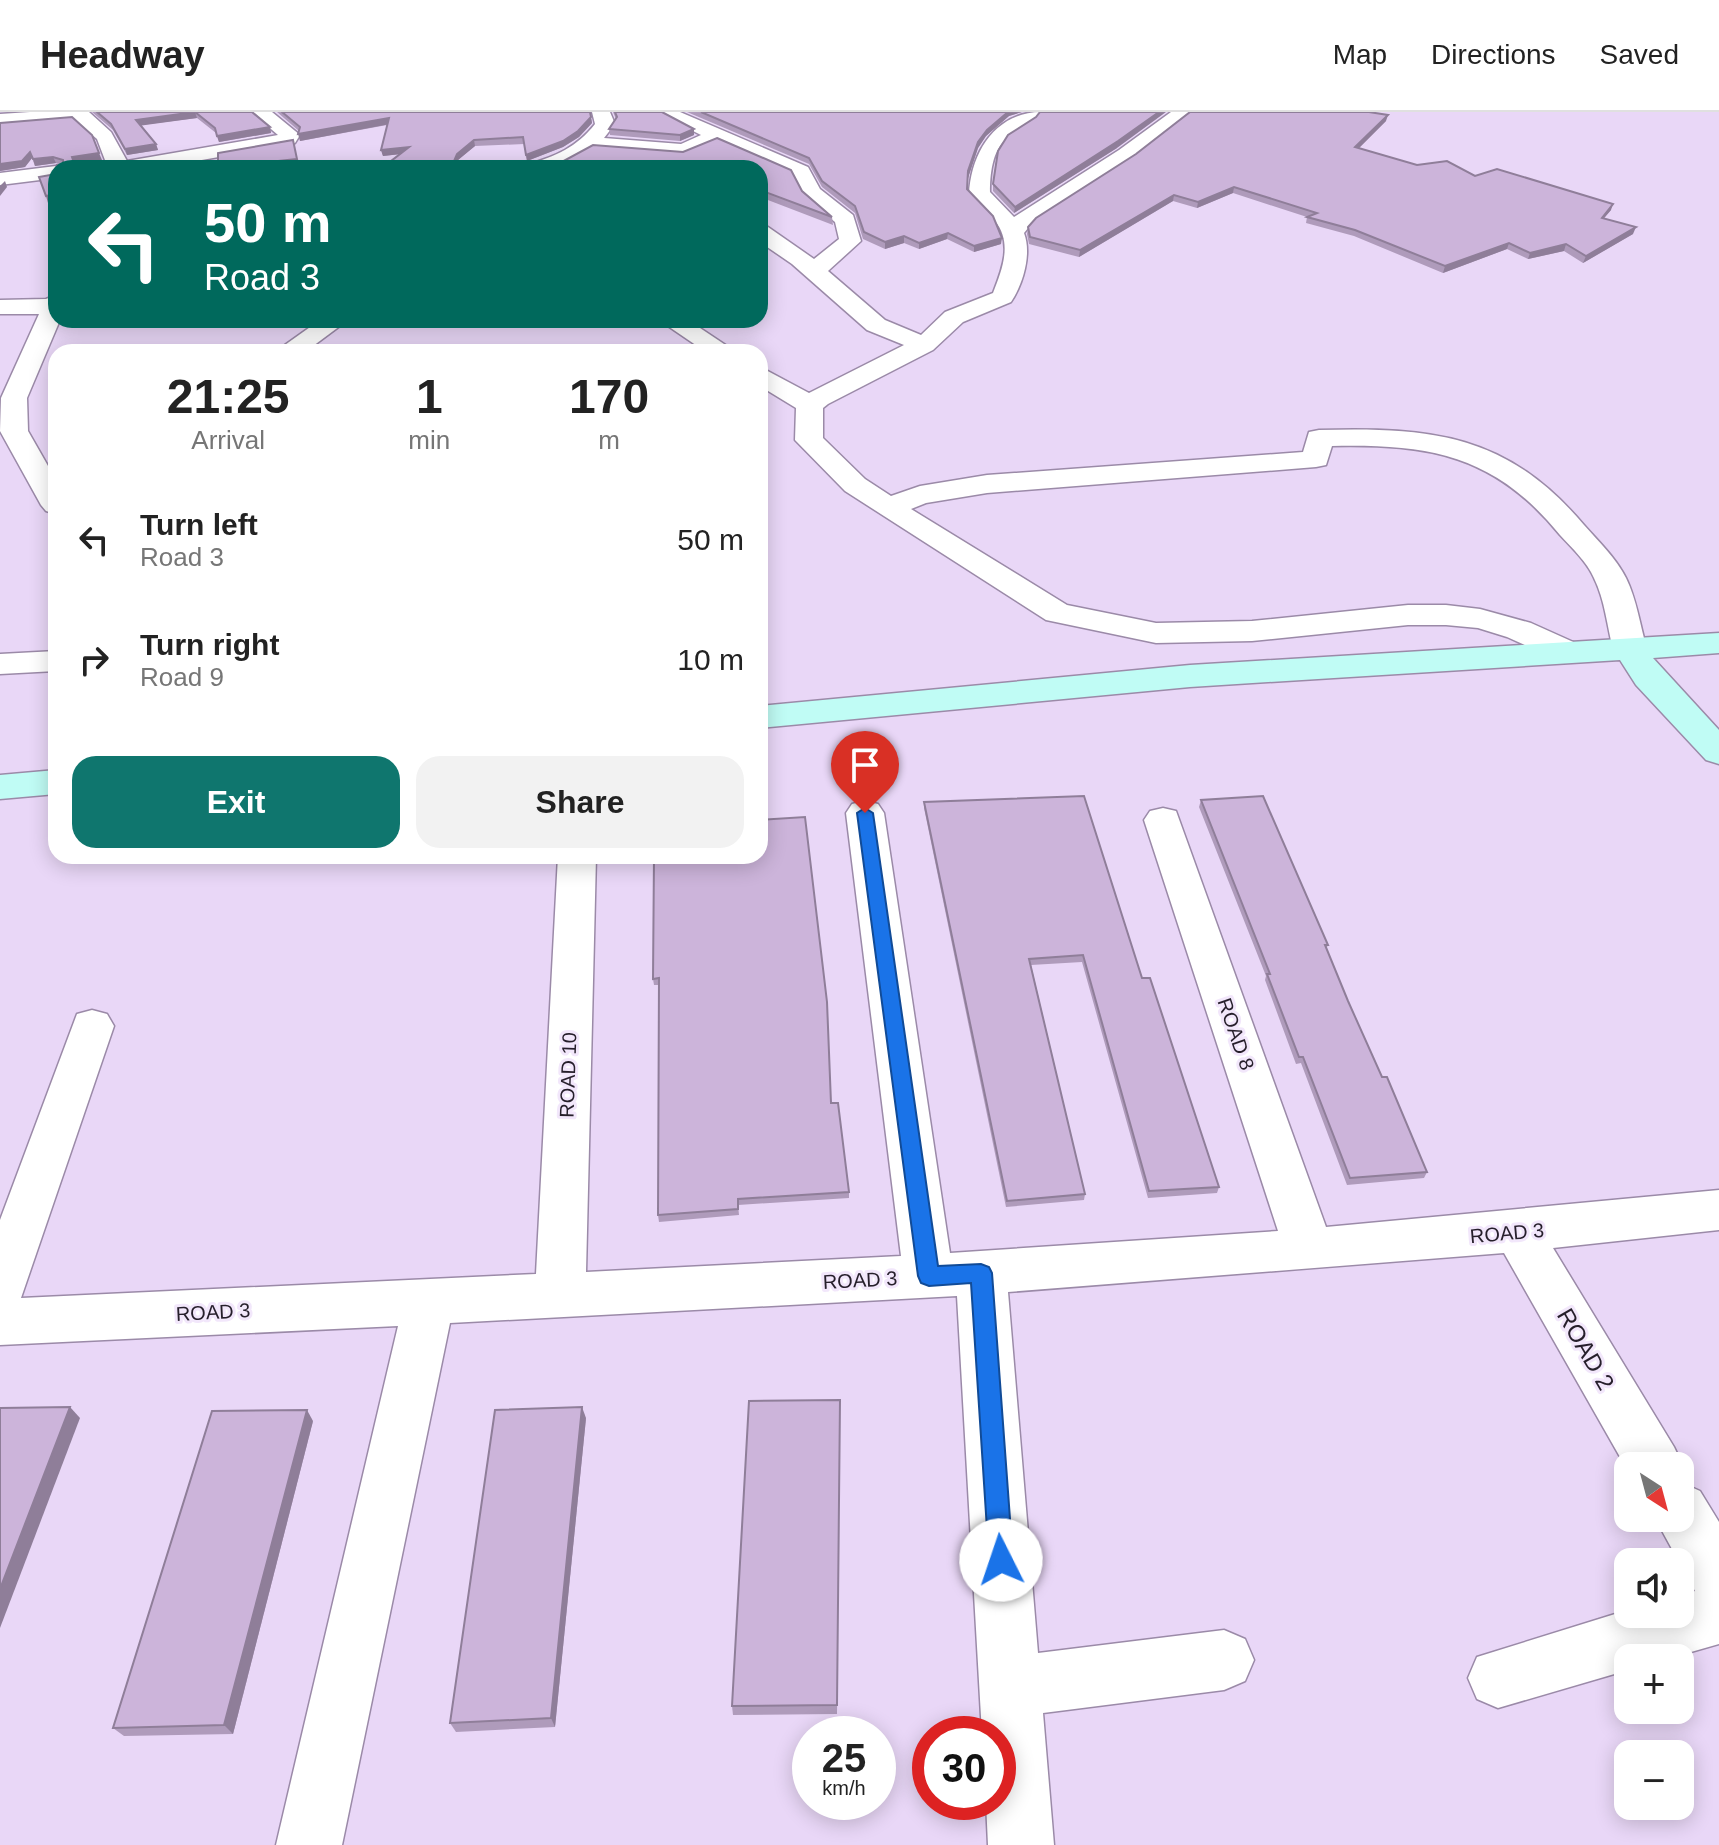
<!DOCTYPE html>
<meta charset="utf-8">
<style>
body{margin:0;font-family:Helvetica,sans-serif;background:#f2f2f2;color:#222;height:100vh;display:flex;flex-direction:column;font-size:30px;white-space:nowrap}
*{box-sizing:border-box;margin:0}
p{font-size:26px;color:#767676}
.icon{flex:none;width:44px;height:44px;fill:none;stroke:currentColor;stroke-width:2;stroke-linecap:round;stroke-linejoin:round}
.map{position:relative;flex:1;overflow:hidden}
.panel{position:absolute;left:48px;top:232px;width:720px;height:520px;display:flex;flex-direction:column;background:#fff;border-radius:24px;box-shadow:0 4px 20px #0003}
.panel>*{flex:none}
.banner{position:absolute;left:48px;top:48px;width:720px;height:168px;border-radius:24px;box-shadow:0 4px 20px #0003;background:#00695c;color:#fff;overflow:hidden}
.needle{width:52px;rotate:144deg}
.buttons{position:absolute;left:1614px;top:1340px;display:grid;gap:16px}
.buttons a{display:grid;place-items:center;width:80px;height:80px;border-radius:16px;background:#fff;box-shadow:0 4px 20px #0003;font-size:40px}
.speed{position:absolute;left:792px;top:1604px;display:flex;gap:16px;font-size:40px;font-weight:700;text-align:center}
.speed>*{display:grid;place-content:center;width:104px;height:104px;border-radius:50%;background:#fff;box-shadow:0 4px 20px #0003;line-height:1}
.speed small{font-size:20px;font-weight:400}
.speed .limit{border:12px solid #d22;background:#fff;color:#111}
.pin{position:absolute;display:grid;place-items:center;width:68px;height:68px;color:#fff;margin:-82px -34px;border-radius:50% 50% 50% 0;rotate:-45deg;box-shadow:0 0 8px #0007}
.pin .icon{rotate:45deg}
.me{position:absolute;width:88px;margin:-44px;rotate:356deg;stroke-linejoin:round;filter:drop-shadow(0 0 6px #0008)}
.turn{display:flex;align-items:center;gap:28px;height:168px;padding:0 24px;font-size:36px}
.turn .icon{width:104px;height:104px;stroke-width:2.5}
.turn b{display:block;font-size:56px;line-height:68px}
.eta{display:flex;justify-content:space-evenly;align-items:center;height:136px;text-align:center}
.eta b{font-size:48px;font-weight:600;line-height:56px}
.button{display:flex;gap:16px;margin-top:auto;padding:16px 24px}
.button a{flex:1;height:92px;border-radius:24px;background:#0f766e;color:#fff;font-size:32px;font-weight:600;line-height:92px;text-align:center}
.button a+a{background:#f2f2f2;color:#222}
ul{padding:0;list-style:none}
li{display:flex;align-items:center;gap:24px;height:120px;padding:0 24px}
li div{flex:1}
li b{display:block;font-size:30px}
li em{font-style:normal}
header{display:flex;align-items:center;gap:48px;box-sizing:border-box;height:112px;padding:0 40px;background:#fff;border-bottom:2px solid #e0e0e0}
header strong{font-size:38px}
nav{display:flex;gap:44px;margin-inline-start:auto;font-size:28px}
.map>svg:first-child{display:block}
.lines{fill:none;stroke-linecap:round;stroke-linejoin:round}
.minor-casing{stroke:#9b8aa8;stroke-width:3}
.secondary-casing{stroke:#9b8aa8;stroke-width:3}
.minor{fill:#fff;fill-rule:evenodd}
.secondary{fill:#c0fcf5;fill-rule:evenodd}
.wall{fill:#af9bbb}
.shaded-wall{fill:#8f7e99}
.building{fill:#ccb4da;stroke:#8f7e99;stroke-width:2}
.route{fill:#1a73e8;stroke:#114b97;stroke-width:2}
.labels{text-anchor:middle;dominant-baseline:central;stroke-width:6;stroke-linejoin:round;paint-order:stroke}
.street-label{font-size:20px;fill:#261f2b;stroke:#f2e7fb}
.near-street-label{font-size:24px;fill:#261f2b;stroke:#f2e7fb}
</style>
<header>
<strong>Headway</strong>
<nav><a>Map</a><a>Directions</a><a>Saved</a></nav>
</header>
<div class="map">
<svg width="1719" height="1733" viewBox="0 0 1719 1733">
<rect width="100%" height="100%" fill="#e9d7f7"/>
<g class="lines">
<g class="minor-casing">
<g id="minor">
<polygon points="30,0 89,0 111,20 127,49 278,23 251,0 272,0 300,23 295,31 288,33 156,56 108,56 97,27 75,8 0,14 0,2"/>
<path d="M592 0H610L615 12 604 26 681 32 701 23 655 0H680L808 55 820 77 853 103 861 129 828 159 885 208 921 223 945 200 993 181C1002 158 1013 131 995 109 987 99 976 92 969 82 971 40 996 0 1041 0 1033 14 1018 17 1006 27 992 39 990 63 990 80L1014 105 1119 38 1171 0H1192L1133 46 1033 110 1024 121C1032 142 1023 172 1011 190L963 210 933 238 828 292 823 296V326L865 367 891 384 920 374 987 363 1303 340 1309 320 1319 318C1432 315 1507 322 1584 413 1599 430 1616 446 1626 466 1637 488 1640 514 1647 537L1642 544 1630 547 1618 544 1613 537C1607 514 1605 488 1594 466 1587 450 1572 436 1560 423 1495 343 1430 332 1332 334L1326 353 1316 355 987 381 926 391 911 397 1067 493 1156 511 1252 509 1408 493H1446L1480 497 1531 511 1580 533 1585 540 1580 547 1568 550 1556 547 1507 525 1478 516 1446 513H1408L1252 529 1156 531 1046 508 845 379 795 328 796 296 760 274V255L809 281 904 233 867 218 792 152 760 130V113L768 115 814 147 839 127 835 110 804 84 793 63 717 30 684 44 593 37 560 56H525L528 52C555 45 577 35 595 12Z"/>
<polygon points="56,54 63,56 56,56 56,66 0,73 0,61"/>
<polygon points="56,183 56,208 60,208 27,286 28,319 56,368 56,402 46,399 41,393 0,319 1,286 39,202 0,202 0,188 46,187"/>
<polygon points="320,208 348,208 305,240 275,240"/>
<polygon points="659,208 688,208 736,240 706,240"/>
<polygon points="56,539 56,559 0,562 0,542"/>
<polygon points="865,689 878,692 884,701 950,1141 1278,1119 1144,708 1150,699 1163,696 1176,699 1326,1115 1719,1078 1719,1118 1553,1136 1674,1335 1683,1354 1680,1360 1680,1354 1628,1354 1628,1359 1504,1141 1008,1180 1038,1541 1224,1518 1245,1527 1254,1548 1245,1569 1224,1578 1043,1601 1054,1733 988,1733 986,1690 998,1690 998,1622 982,1622 957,1184 450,1211 342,1733 276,1733 398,1214 0,1233 0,1108 77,902 92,898 107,902 114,914 21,1186 536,1162 558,744 596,744 586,1160 901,1144 846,701 852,692"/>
<polygon points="1680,1370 1700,1379 1719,1410 1719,1532 1670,1546 1628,1546 1628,1558 1498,1596 1477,1587 1468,1566 1477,1545 1628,1498 1628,1502 1680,1502 1680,1484 1695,1479 1655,1406 1680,1406"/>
</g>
</g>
<g class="secondary-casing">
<g id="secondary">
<polygon points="1719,521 1719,541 1653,546 1719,618 1719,652 1706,648 1636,573 1620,548 1190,575 760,616 760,594 1190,553"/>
<polygon points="56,658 56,682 0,687 0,663"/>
</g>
</g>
<use href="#minor" class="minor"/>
<use href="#secondary" class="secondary"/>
</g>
<g class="wall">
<polygon points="92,0 252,0 270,15 271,21 219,30 216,21 197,6 141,13 156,32 158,38 127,43 113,18"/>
<polygon points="277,0 590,0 592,11 579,25 563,35 527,49 524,32 475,34 458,48 400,42 383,44 381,38 387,13 300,29 299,19"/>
<polygon points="613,0 662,0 694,23 680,29 610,23 609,17 616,7"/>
<polygon points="687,0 1022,0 1009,4 986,24 978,36 968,66 967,78 1001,132 974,140 947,127 919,137 904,131 885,137 863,127 855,101 822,75 809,52"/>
<polygon points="1036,5 1117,36 1014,101 993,79 993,72"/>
<polygon points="1386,9 1359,36 1417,53 1475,64 1611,98 1604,106 1633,122 1583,151 1564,139 1528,147 1507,137 1443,161 1354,124 1306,111 1307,105 1233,81 1197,96 1173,89 1079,145 1029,132 1027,122 1028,115 1136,42"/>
<polygon points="0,11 102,48 74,52 60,52 56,51 35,54 32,46 25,55 0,59"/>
<polygon points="717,26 791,58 802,79 832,105 833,113 760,85 760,56 529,56 528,52 560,51 593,33 683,40"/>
<polygon points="1201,688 1328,833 1326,837 1348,889 1382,965 1427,1060 1424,1066 1347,1073 1301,951 1296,952 1265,868 1266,864 1199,695"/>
<polygon points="924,690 1142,866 1219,1075 1217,1081 1148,1086 1082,850 1031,853 1085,1082 1084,1088 1006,1095 924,696"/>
<polygon points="654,744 831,991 849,1080 849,1086 738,1093 739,1103 659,1110 658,1103 659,873 654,873 653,867"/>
<polygon points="840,1288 837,1602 733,1603 732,1594"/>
<polygon points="586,1306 555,1615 456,1620 450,1611"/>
<polygon points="313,1309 233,1622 124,1624 113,1616"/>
</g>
<g class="shaded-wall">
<polygon points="195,0 197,6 138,14 136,8"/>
<polygon points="1008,0 1022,0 1009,4 986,24 978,36 968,66 968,59 978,30 987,18"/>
<polygon points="1159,0 1166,0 1117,36 1014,101 1015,95"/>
<polygon points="1388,3 1386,9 1354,41 1355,35"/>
<polygon points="591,5 592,11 579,25 563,35 527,49 526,43"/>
<polygon points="389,6 390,12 300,29 298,22"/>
<polygon points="270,15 271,21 219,30 217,24"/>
<polygon points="694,17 694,23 680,29 680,23"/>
<polygon points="293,28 298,54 276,56 259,56 260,51"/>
<polygon points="474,28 475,34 458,48 455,56 450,56 457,42"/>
<polygon points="156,32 158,38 127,43 125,37"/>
<polygon points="409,35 411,41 383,44 381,38"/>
<polygon points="30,40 32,46 25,55 0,59 0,52"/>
<polygon points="99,41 102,48 74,52 72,45"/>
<polygon points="53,45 56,51 35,54 33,47"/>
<polygon points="5,69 7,75 0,84 0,74"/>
<polygon points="1234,75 1233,81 1197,96 1198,90"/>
<polygon points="56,82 56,89 48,91 46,84"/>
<polygon points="1174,83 1173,89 1079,145 1080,138"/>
<polygon points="1613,92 1611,98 1599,112 1602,106"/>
<polygon points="1636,115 1633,122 1583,151 1586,144"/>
<polygon points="948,121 947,127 919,137 919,131"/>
<polygon points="904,124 904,131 885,137 885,130"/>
<polygon points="1002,126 1001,132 974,140 974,134"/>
<polygon points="1509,131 1507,137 1443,161 1445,154"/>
<polygon points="1566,132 1564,139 1528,147 1530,141"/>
<polygon points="70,1295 80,1306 0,1516 0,1477"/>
<polygon points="582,1295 586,1306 555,1615 551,1606"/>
<polygon points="307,1298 313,1309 233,1622 224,1613"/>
</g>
<g class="building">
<polygon points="97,0 195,0 136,8 156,32 125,37 111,12"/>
<polygon points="195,0 252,0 270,15 217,24 215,16"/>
<polygon points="282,0 590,0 591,5 578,19 563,29 526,43 523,25 474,28 457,42 452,54 450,56 382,56 409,35 381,38 389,6 298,22 300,15"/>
<polygon points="615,0 662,0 694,17 680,23 609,17 617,5"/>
<polygon points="701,0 1008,0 987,18 978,30 968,59 967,77 993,104 1002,126 974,134 948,121 919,131 904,124 885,130 864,120 855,94 822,69 809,46"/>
<polygon points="1040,0 1159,0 1118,29 1015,95 993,72 998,39 1008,23 1036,5"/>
<polygon points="1190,0 1369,0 1388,3 1355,35 1417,53 1447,49 1475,64 1497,57 1613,92 1602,106 1636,115 1586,144 1566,132 1530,141 1509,131 1445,154 1355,118 1307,105 1317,101 1234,75 1198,90 1174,83 1080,138 1030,125 1028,115 1036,106 1136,42"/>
<polygon points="72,5 92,23 99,41 72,45 76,56 56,56 57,53 63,52 63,48 53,45 33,47 30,40 22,49 0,52 0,11"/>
<polygon points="717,26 791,58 802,79 832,105 760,78 760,56 529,56 528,52 560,51 593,33 683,40"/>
<polygon points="293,28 297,47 260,51 259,56 218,56 218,41"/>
<polygon points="56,60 56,82 46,84 39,65 56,62"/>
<polygon points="1084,684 1142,866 1150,866 1219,1075 1149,1079 1083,843 1029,847 1085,1082 1007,1089 924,690"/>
<polygon points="1263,684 1328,833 1325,833 1348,889 1382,965 1387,965 1427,1060 1350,1066 1303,945 1299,945 1267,862 1270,862 1201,688"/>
<polygon points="805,705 827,890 831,991 838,991 849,1080 738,1087 738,1097 658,1103 659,866 653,867 654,744 760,744 760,708"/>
<polygon points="840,1288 837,1593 732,1594 749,1289"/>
<polygon points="70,1295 0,1477 0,1296"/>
<polygon points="582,1295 551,1606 450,1611 495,1298"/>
<polygon points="307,1298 224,1613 113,1616 212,1299"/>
</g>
<polygon class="route" points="865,696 873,701 938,1154 981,1152 989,1155 992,1161 1013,1448 1010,1457 1001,1460 992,1457 989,1448 971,1171 929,1174 921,1171 918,1164 857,701"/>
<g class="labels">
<g class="street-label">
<text transform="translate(1236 922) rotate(71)">ROAD 8</text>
<text transform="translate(568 963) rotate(-88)">ROAD 10</text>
<text transform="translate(1507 1121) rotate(-5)">ROAD 3</text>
<text transform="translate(860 1168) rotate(-3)">ROAD 3</text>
<text transform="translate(213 1200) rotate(-3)">ROAD 3</text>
</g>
<g class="near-street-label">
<text transform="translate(1586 1237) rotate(60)">ROAD 2</text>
</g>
</g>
</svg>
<div class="buttons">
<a><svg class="needle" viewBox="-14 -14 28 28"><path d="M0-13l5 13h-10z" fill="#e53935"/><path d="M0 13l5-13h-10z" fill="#767676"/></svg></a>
<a><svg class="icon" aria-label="sound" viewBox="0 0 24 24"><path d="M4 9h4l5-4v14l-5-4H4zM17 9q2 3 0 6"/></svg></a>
<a>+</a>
<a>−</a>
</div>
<div class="speed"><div>25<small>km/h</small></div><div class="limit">30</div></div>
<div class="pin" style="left:865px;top:701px;background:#d93025"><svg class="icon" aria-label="arrive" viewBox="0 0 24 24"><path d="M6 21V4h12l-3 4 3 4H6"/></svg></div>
<svg class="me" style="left:1001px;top:1448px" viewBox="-20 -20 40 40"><circle r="19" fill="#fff"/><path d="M0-13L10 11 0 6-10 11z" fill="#1a73e8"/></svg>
<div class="banner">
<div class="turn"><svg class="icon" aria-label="left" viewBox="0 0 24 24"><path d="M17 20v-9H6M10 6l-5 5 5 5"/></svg><div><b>50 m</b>Road 3</div></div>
</div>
<section class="panel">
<div class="eta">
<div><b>21:25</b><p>Arrival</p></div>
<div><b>1</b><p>min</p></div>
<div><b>170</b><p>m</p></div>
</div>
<ul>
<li><svg class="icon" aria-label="left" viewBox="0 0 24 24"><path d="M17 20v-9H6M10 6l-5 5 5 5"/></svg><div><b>Turn left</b><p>Road 3</p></div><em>50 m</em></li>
<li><svg class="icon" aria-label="right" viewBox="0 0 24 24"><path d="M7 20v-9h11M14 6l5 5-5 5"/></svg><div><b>Turn right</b><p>Road 9</p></div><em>10 m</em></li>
</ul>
<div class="button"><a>Exit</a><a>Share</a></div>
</section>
</div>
